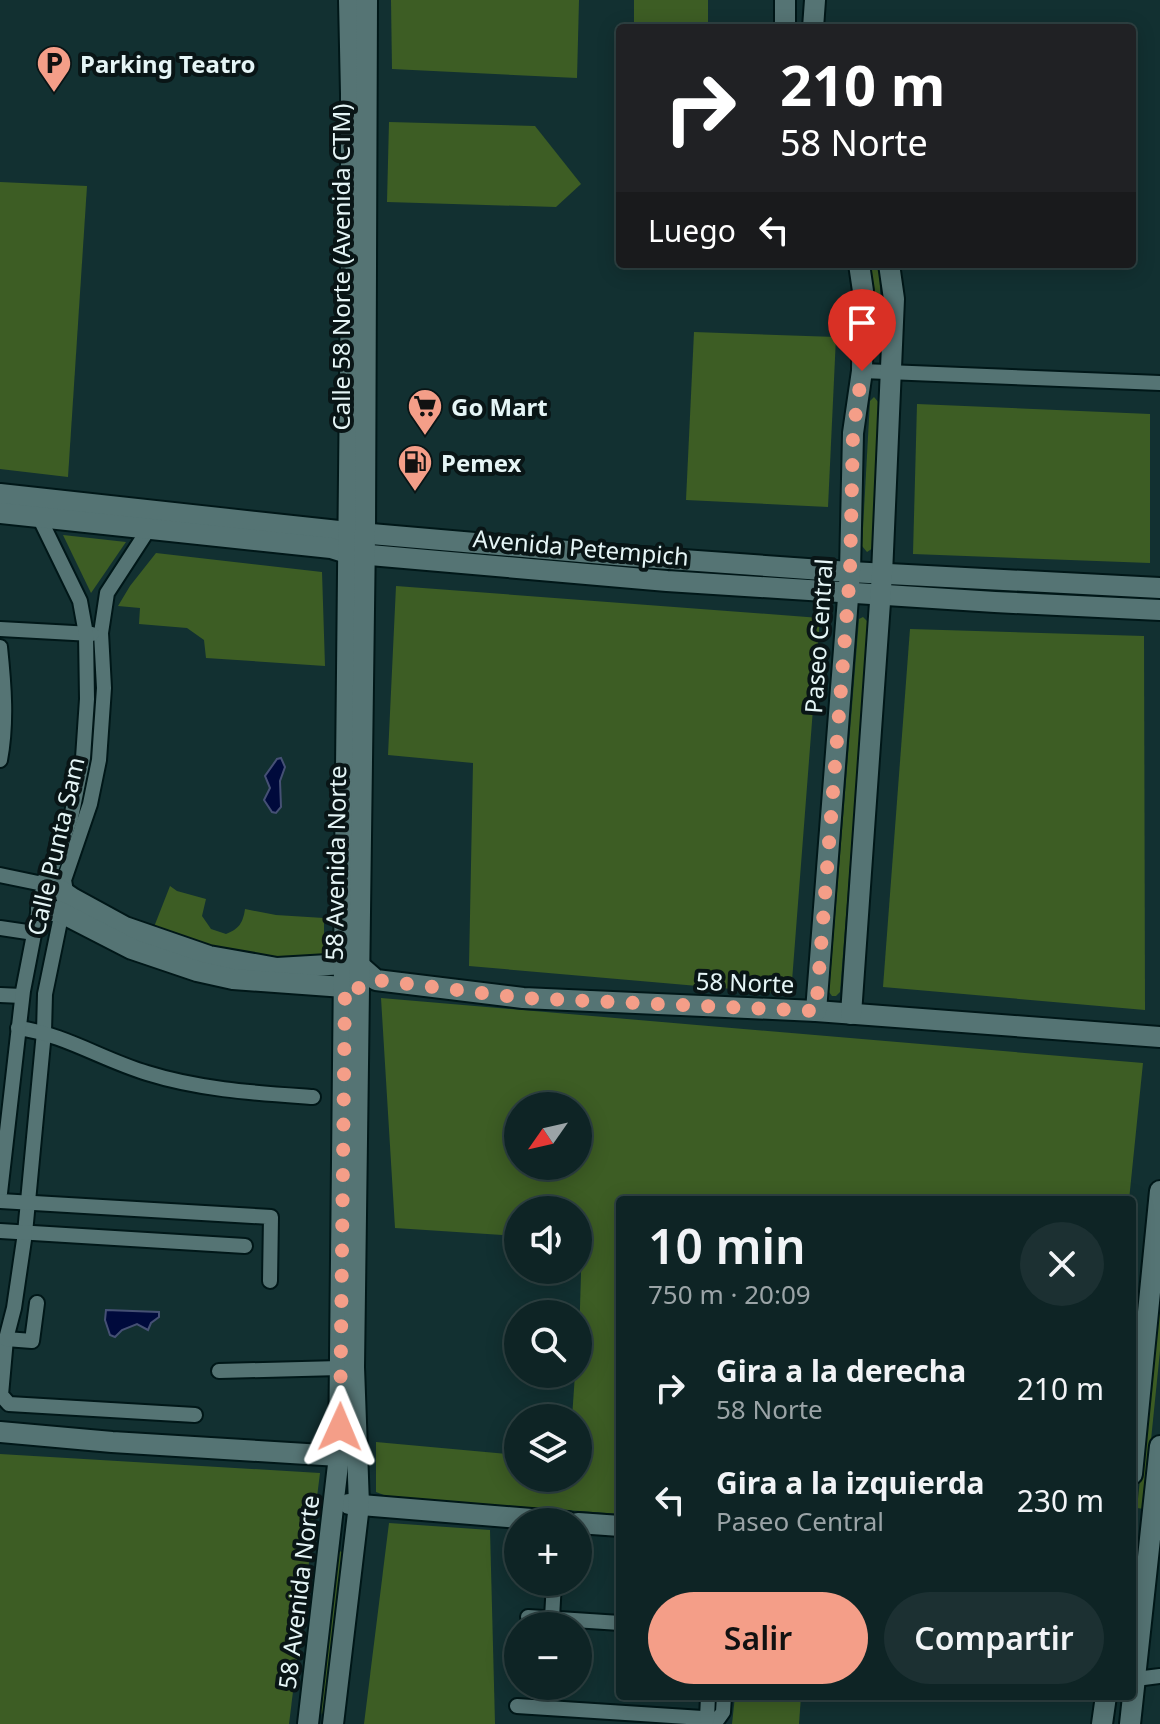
<!DOCTYPE html>
<html lang="es">
<meta charset="utf-8">
<style>
body{margin:0;font-family:"Noto Sans",sans-serif;background:#1c3032;color:#f1f3f6;height:100vh;display:flex;flex-direction:column;font-size:30px;white-space:nowrap}
*{box-sizing:border-box;margin:0}
p{font-size:26px;color:#9ba4a7}
.icon{flex:none;width:44px;height:44px;fill:none;stroke:currentColor;stroke-width:2;stroke-linecap:round;stroke-linejoin:round}
.map{position:relative;flex:1;overflow:hidden}
.drawer{position:absolute;left:616px;top:1196px;width:520px;height:504px;display:flex;flex-direction:column;background:#0e2425;border-radius:8px;box-shadow:0 4px 20px #0003,0 0 0 2px #2e4142}
.drawer>*{flex:none}
.top-card{position:absolute;left:616px;top:24px;width:520px;height:244px;border-radius:8px;box-shadow:0 4px 20px #0003,0 0 0 2px #2e4142;background:#202124;color:#fff;overflow:hidden}
.needle{width:52px;rotate:236deg}
.tools{position:absolute;left:504px;top:1092px;display:grid;gap:16px}
.tools a{display:grid;place-items:center;width:88px;height:88px;border-radius:50%;background:#0e2425;box-shadow:0 4px 20px #0003,0 0 0 2px #2e4142;font-size:40px}
.pin{position:absolute;display:grid;place-items:center;width:68px;height:68px;color:#fff;margin:-82px -34px;border-radius:50% 50% 50% 0;rotate:-45deg;box-shadow:0 0 8px #0007}
.pin .icon{rotate:45deg}
.me{position:absolute;width:88px;margin:-44px;rotate:1deg;stroke-linejoin:round;filter:drop-shadow(0 0 6px #0008)}
.turn{display:flex;align-items:center;gap:28px;height:168px;padding:0 32px;font-size:36px}
.turn .icon{width:104px;height:104px;stroke-width:2.5}
.turn b{display:block;font-size:56px;line-height:68px}
.then{display:flex;align-items:center;height:76px;padding:0 32px;background:#0003;gap:16px;font-size:30px}
.round{display:grid;place-items:center;flex:none;width:84px;height:84px;border-radius:42px;background:#1c3032}
.summary{display:flex;align-items:center;justify-content:space-between;height:136px;padding:0 32px}
h1{font-size:48px;font-weight:600;line-height:60px}
.button{display:flex;gap:16px;margin-top:auto;padding:16px 32px}
.button a{flex:1;height:92px;border-radius:48px;background:#f49e88;color:#111;font-size:32px;font-weight:600;line-height:92px;text-align:center}
.button a+a{background:#1c3032;color:#f1f3f6}
ul{padding:0;list-style:none}
li{display:flex;align-items:center;gap:24px;height:112px;padding:0 32px}
li div{flex:1}
li b{display:block;font-size:30px}
li em{font-style:normal}
.map>svg:first-child{display:block}
.green{fill:#3d5d24;fill-rule:evenodd}
.water{fill:#000a3c;stroke:#455074;stroke-width:2}
.lines{fill:none;stroke-linecap:round;stroke-linejoin:round}
.street-casing{stroke:#001718;stroke-width:18}
.secondary-casing{stroke:#001718;stroke-width:24}
.street{stroke:#557474;stroke-width:14}
.secondary{stroke:#557474;stroke-width:20}
.route{stroke:#f49e88;stroke-width:14;stroke-dasharray:0 25.2}
.labels{text-anchor:middle;dominant-baseline:central;stroke-width:8;stroke-linejoin:round;paint-order:stroke}
.poi-label{font-size:24px;font-weight:bold;fill:#e5f5f6;stroke:#091516;text-anchor:start}
.street-label{font-size:24px;fill:#e5f5f6;stroke:#091516}
</style>
<div class="map">
<svg width="1160" height="1724" viewBox="0 0 1160 1724">
<rect width="100%" height="100%" fill="#123031"/>
<g class="green">
<polygon points="391,0 579,0 577,78 392,69"/>
<rect x="634" y="0" width="74" height="28"/>
<polygon points="389,122 535,126 581,184 556,207 387,202"/>
<polygon points="0,182 87,186 68,477 0,469"/>
<polygon points="870,264 879,264 882,341 878,345 872,340 874,306"/>
<polygon points="694,332 836,337 828,507 686,500"/>
<polygon points="874,397 879,403 873,548 867,552 862,546 870,401"/>
<polygon points="917,404 1150,414 1150,563 913,554"/>
<polygon points="63,535 126,542 91,593"/>
<polygon points="156,553 322,572 325,666 206,658 204,640 187,628 139,624 140,608 118,606 130,586"/>
<polygon points="588,561 827,579 826,583 588,563"/>
<polygon points="909,583 1154,596 1153,598 909,587"/>
<polygon points="396,586 820,618 791,994 469,966 473,763 388,755"/>
<polygon points="863,617 869,623 840,992 836,996 832,996 829,992 859,619"/>
<polygon points="910,629 1144,636 1145,1010 883,987"/>
<path d="M170 886 177 891 206 899 202 916 211 929 226 934C239 929 243 923 245 909L276 915 324 918V958H259L152 932Z"/>
<path d="M381 998 1143 1063 1129 1200H620V1514L389 1497 376 1492V1442L518 1455V1478H578V1418H572L575 1374H578L582 1240 578 1239V1210H518V1236L395 1228ZM518 1106H578V1166H518Z"/>
<polygon points="1160,1290 1160,1351 1144,1509 1137,1508"/>
<polygon points="0,1454 320,1473 289,1724 0,1724"/>
<polygon points="389,1523 490,1530 495,1724 364,1724"/>
<polygon points="339,1551 342,1552 337,1595 341,1609 324,1724 320,1706"/>
<polygon points="735,1696 801,1696 799,1724 732,1724"/>
</g>
<g class="water">
<polygon points="281,758 285,767 280,781 281,807 276,813 272,812 264,800 270,788 265,776 277,759"/>
<polygon points="106,1310 159,1312 159,1317 151,1323 148,1330 137,1324 122,1330 115,1337 110,1335 105,1320"/>
</g>
<g class="lines">
<g class="street-casing">
<g id="street">
<polyline points="862,371 1160,383"/>
<polyline points="148,530 107,593 101,633 104,688 99,760 90,804 64,880 66,892 45,994 44,1032 25,1233 14,1308 6,1339 1,1395 9,1404 195,1415"/>
<polyline points="0,629 92,634"/>
<path d="M0 647C4 685 7 723 0 760"/>
<polyline points="0,875 38,883 47,881"/>
<polyline points="0,928 34,933"/>
<polyline points="0,995 22,996"/>
<path d="M18 1028C64 1034 103 1060 147 1073 201 1090 257 1093 313 1097"/>
<polyline points="0,1193 23,991 42,893 71,818 83,758 87,699 86,634 80,601 39,517"/>
<polyline points="0,1201 271,1217 270,1281"/>
<polyline points="0,1231 245,1246"/>
<polyline points="6,1339 32,1341 37,1303"/>
<polyline points="219,1371 340,1368"/>
<polyline points="528,1617 620,1623"/>
<polyline points="552,1618 554,1582"/>
<polyline points="1136,1679 1160,1676"/>
<polyline points="517,1706 718,1719 723,1712 724,1696"/>
<polyline points="707,1719 708,1696"/>
</g>
</g>
<g class="secondary-casing">
<g id="secondary">
<polyline points="785,0 785,28"/>
<polyline points="813,28 815,0"/>
<polyline points="0,494 348,532 627,556 850,572 1160,588"/>
<polyline points="0,513 331,548 347,553 667,581 995,602 1160,610"/>
<polyline points="47,881 72,898 125,927 209,956 277,968 345,964 360,966 376,980 523,998 816,1011 1160,1037"/>
<polyline points="41,909 60,912 132,949 197,971 233,979 358,988"/>
<polyline points="816,1011 850,572 853,433 862,371 863,291 859,264"/>
<polyline points="851,1014 882,574 894,299 889,264"/>
<polyline points="0,1432 112,1442 339,1456"/>
<polyline points="1132,1474 1160,1191"/>
<polyline points="349,1504 568,1522"/>
<polyline points="578,1523 620,1526"/>
<polyline points="308,1724 339,1456 351,279 351,94 349,0"/>
<polyline points="333,1724 359,1505 354,1367 365,534 367,0"/>
<polyline points="1102,1724 1106,1696"/>
<polyline points="1130,1724 1160,1446"/>
</g>
</g>
<use href="#street" class="street"/>
<use href="#secondary" class="secondary"/>
</g>
<g class="lines">
<polyline class="route" points="340,1427 345,987 360,988 376,980 523,998 816,1011 850,572 853,433 862,371"/>
</g>
<defs>
<g id="parking-pin" transform="scale(1.8)"><path d="M0 17L-7.5 6A9.5 9.5 0 1 1 7.5 6Z" fill="#f49e88" stroke="#091516"/><path d="M-3.5-5.5H1a3.5 3.5 0 0 1 0 7H-1V5.5H-3.5ZM-1-3.4V-.6H.8a1.4 1.4 0 0 0 0-2.8Z" fill="#111"/></g>
<g id="supermarket-pin" transform="scale(1.8)"><path d="M0 17L-7.5 6A9.5 9.5 0 1 1 7.5 6Z" fill="#f49e88" stroke="#091516"/><path d="M-6-5.5h2.5l.6 2H6L4.5 2H-2.5L-4.4-4H-6ZM-1.5 3.2a1.3 1.3 0 1 0 .1 0ZM3 3.2a1.3 1.3 0 1 0 .1 0Z" fill="#111"/></g>
<g id="fuel-pin" transform="scale(1.8)"><path d="M0 17L-7.5 6A9.5 9.5 0 1 1 7.5 6Z" fill="#f49e88" stroke="#091516"/><path d="M-5.5-6h7V0h2V4h1.3V-2.5L3-4.5l.8-.8L6-3V5H2.5V1h-1V6h-7ZM-4.2-4.7v3.2H.2V-4.7Z" fill="#111"/></g>
</defs>
<g fill-rule="evenodd">
<use href="#parking-pin" x="54" y="63"/>
<use href="#supermarket-pin" x="425" y="406"/>
<use href="#fuel-pin" x="415" y="462"/>
</g>
<g class="labels">
<g class="poi-label">
<text x="80" y="63">Parking Teatro</text>
<text x="451" y="406">Go Mart</text>
<text x="441" y="462">Pemex</text>
</g>
<g class="street-label">
<text transform="translate(340 267) rotate(-90)">Calle 58 Norte (Avenida CTM)</text>
<text transform="translate(581 547) rotate(5)">Avenida Petempich</text>
<text transform="translate(818 636) rotate(-86)">Paseo Central</text>
<text transform="translate(55 846) rotate(-77)">Calle Punta Sam</text>
<text transform="translate(335 863) rotate(-89)">58 Avenida Norte</text>
<text transform="translate(745 982) rotate(2)">58 Norte</text>
<text transform="translate(298 1592) rotate(-83)">58 Avenida Norte</text>
</g>
</g>
</svg>
<div class="tools">
<a><svg class="needle" viewBox="-14 -14 28 28"><path d="M0-13l5 13h-10z" fill="#e53935"/><path d="M0 13l5-13h-10z" fill="#9ba4a7"/></svg></a>
<a><svg class="icon" aria-label="sound" viewBox="0 0 24 24"><path d="M4 9h4l5-4v14l-5-4H4zM17 9q2 3 0 6"/></svg></a>
<a><svg class="icon" aria-label="search" viewBox="0 0 24 24"><circle cx="10" cy="10" r="6"/><path d="M15 15l6 6"/></svg></a>
<a><svg class="icon" aria-label="layers" viewBox="0 0 24 24"><path d="M12 4l9 5-9 5-9-5zM3 14l9 5 9-5"/></svg></a>
<a>+</a>
<a>−</a>
</div>
<div class="pin" style="left:862px;top:371px;background:#d93025"><svg class="icon" aria-label="arrive" viewBox="0 0 24 24"><path d="M6 21V4h12l-3 4 3 4H6"/></svg></div>
<svg class="me" style="left:340px;top:1427px" viewBox="-20 -20 40 40"><path d="M0-17L14 15 0 8-14 15z" fill="#f49e88" stroke="#fff" stroke-width="4"/></svg>
<div class="top-card">
<div class="turn"><svg class="icon" aria-label="right" viewBox="0 0 24 24"><path d="M7 20v-9h11M14 6l5 5-5 5"/></svg><div><b>210 m</b>58 Norte</div></div>
<div class="then">Luego<svg class="icon" aria-label="left" viewBox="0 0 24 24"><path d="M17 20v-9H6M10 6l-5 5 5 5"/></svg></div>
</div>
<section class="drawer">
<div class="summary"><div><h1>10 min</h1><p>750 m · 20:09</p></div><a class="round"><svg class="icon" aria-label="close" viewBox="0 0 24 24"><path d="M6 6l12 12M18 6L6 18"/></svg></a></div>
<ul>
<li><svg class="icon" aria-label="right" viewBox="0 0 24 24"><path d="M7 20v-9h11M14 6l5 5-5 5"/></svg><div><b>Gira a la derecha</b><p>58 Norte</p></div><em>210 m</em></li>
<li><svg class="icon" aria-label="left" viewBox="0 0 24 24"><path d="M17 20v-9H6M10 6l-5 5 5 5"/></svg><div><b>Gira a la izquierda</b><p>Paseo Central</p></div><em>230 m</em></li>
</ul>
<div class="button"><a>Salir</a><a>Compartir</a></div>
</section>
</div>
